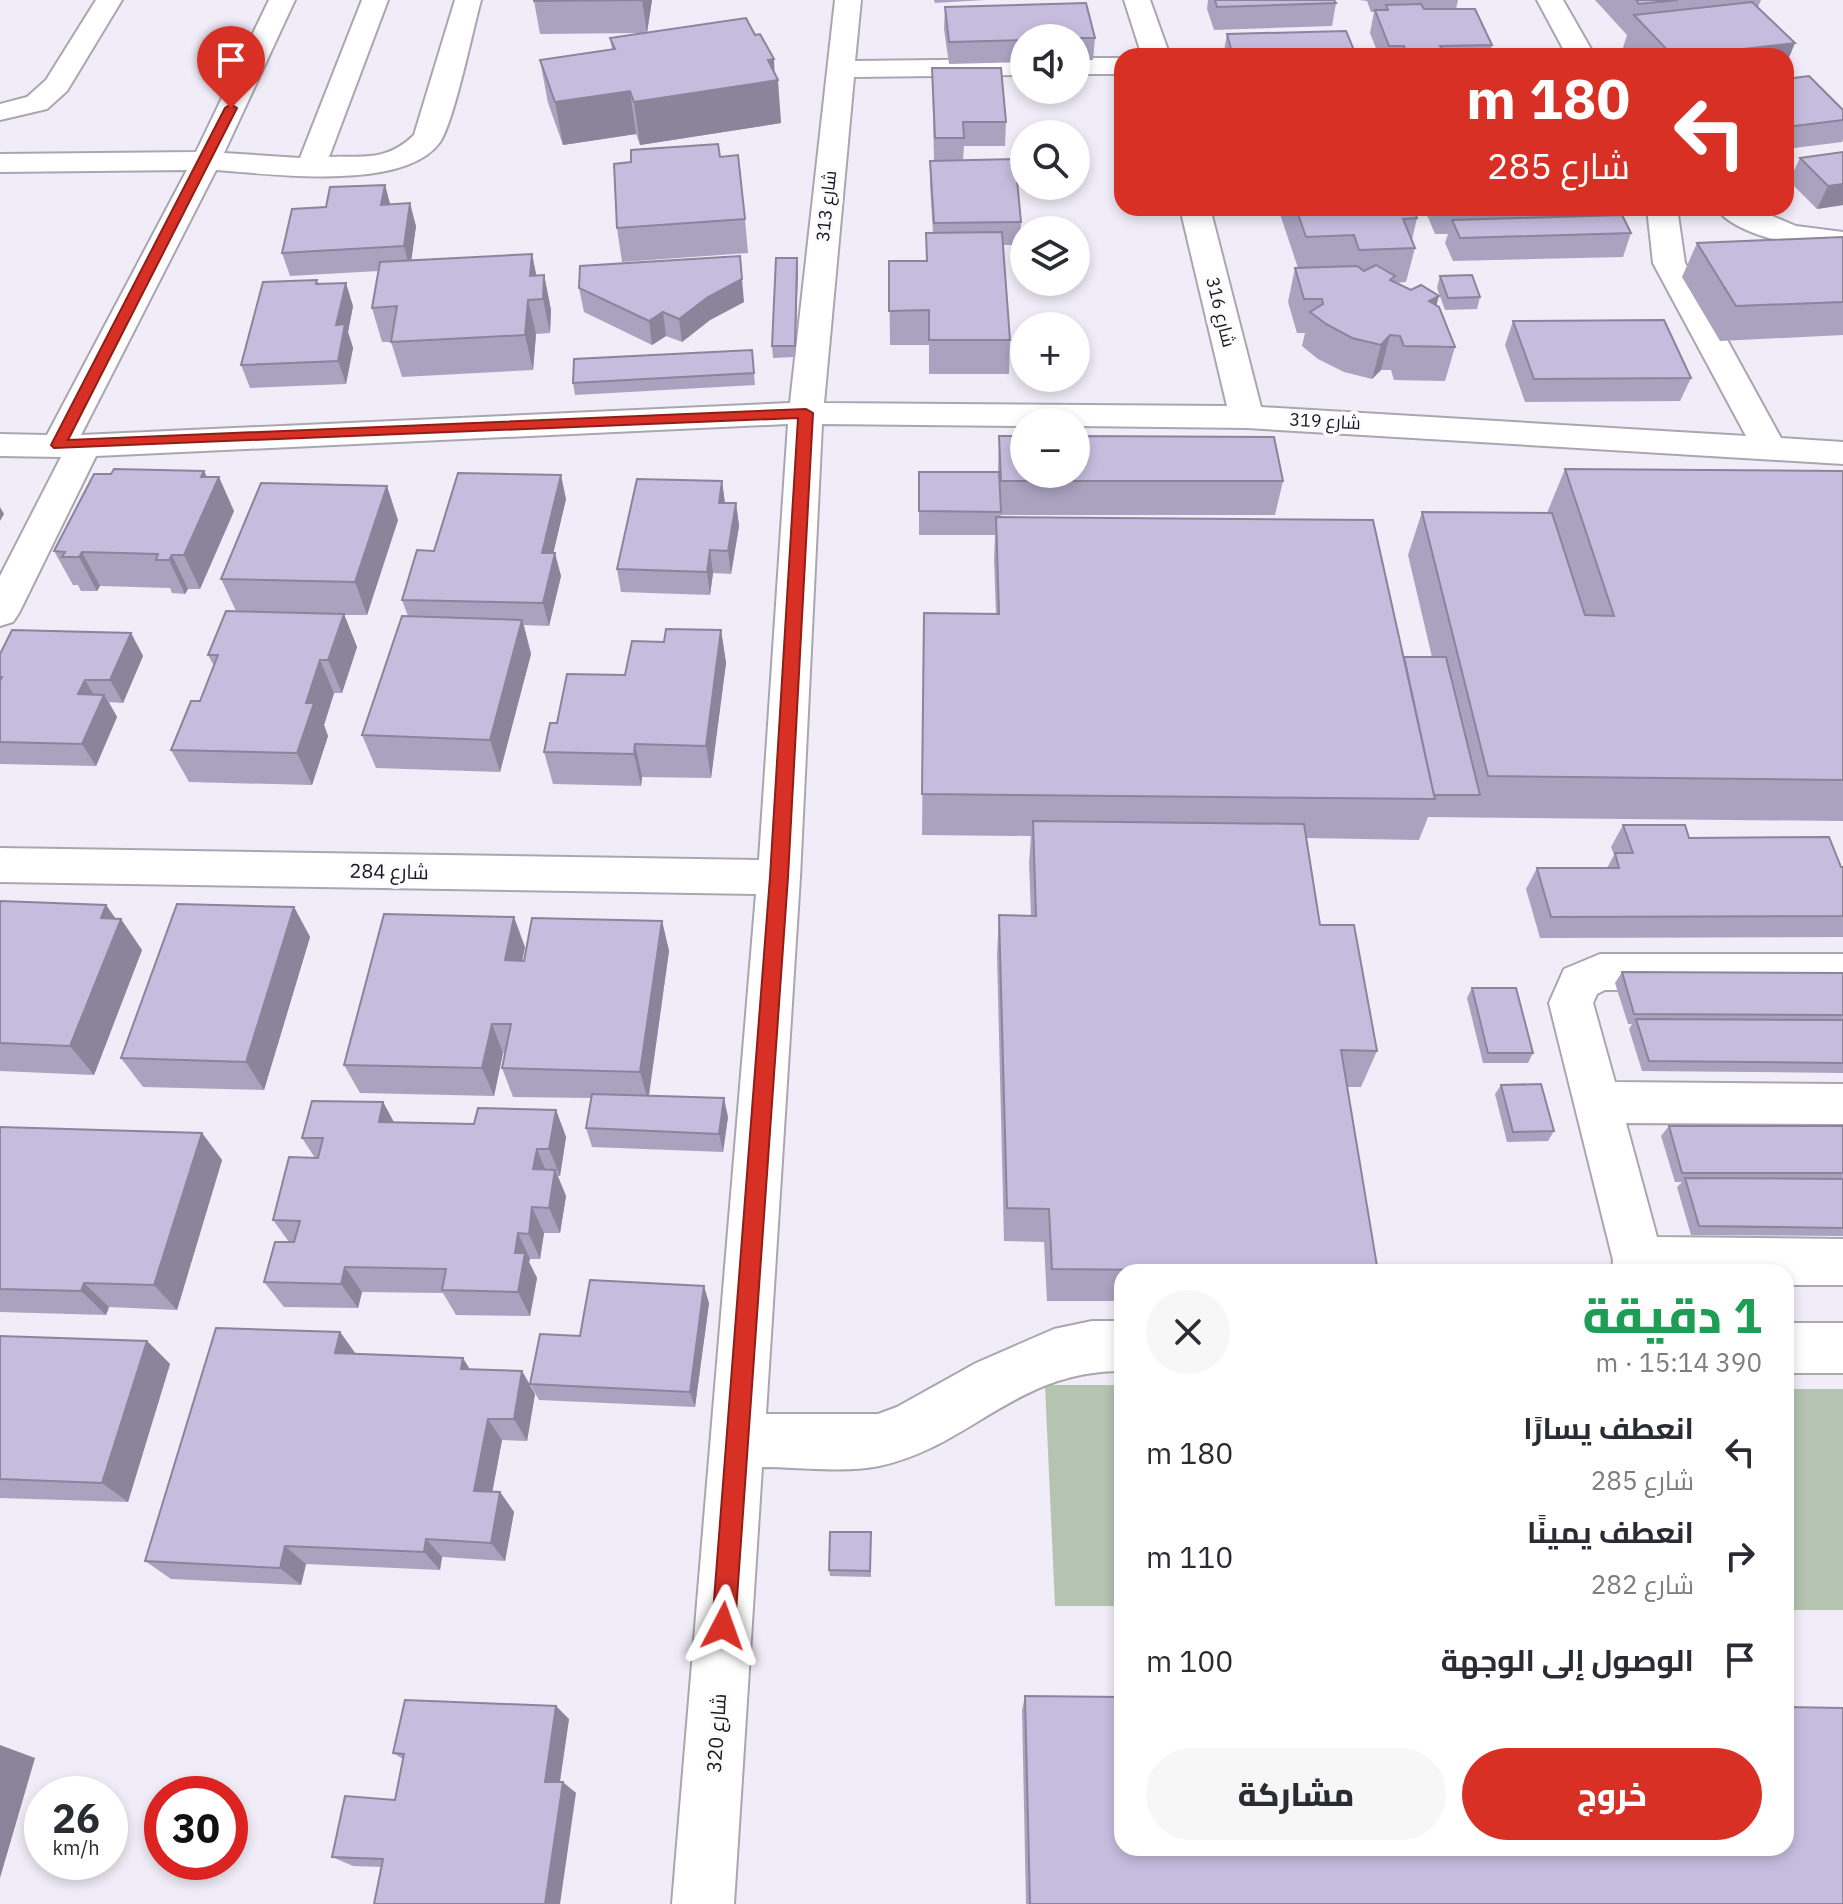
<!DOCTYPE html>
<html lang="ar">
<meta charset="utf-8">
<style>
body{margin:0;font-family:"IBM Plex Sans",Cairo,sans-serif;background:#f7f7f7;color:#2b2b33;direction:rtl;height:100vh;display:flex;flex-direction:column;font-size:30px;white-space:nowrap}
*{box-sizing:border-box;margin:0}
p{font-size:26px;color:#7c7c81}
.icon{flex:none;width:44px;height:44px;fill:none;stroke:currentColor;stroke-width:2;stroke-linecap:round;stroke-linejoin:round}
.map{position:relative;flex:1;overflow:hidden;direction:ltr}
.sheet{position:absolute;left:1114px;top:1264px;width:680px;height:592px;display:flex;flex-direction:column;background:#fff;border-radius:24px;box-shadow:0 4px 12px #0003;direction:rtl}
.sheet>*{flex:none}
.banner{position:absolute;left:1114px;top:48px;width:680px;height:168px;border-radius:24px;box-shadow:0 4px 12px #0003;direction:rtl;background:#d93025;color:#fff;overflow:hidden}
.fabs{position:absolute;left:1010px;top:24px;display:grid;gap:16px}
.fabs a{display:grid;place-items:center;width:80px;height:80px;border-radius:50%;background:#fff;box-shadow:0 4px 12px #0003;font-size:40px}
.speed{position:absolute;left:24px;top:1776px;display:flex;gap:16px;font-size:40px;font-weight:700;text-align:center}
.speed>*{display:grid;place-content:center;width:104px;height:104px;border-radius:50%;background:#fff;box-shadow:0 4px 12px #0003;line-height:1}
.speed small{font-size:20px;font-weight:400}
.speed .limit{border:12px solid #d22;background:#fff;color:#111}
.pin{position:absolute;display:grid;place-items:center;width:68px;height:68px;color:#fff;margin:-82px -34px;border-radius:50% 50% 50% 0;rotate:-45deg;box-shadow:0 0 8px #0007}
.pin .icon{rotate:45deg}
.me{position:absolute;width:88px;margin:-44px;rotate:4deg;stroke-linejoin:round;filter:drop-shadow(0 0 6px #0008)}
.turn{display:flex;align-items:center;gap:28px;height:168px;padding:0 32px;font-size:36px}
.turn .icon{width:104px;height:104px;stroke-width:2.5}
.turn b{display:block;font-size:56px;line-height:68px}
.round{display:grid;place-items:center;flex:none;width:84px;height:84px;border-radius:42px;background:#f7f7f7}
.headline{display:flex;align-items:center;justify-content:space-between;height:136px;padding:0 32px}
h1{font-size:48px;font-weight:800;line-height:60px;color:#1e9e55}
.primary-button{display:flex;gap:16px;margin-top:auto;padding:16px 32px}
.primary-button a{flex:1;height:92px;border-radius:48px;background:#d93025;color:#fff;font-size:32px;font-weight:800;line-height:92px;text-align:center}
.primary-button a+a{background:#f7f7f7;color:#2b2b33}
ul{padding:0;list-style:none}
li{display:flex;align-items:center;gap:24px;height:104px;padding:0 32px}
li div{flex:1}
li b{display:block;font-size:30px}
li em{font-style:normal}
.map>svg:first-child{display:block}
.green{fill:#b4c4b1}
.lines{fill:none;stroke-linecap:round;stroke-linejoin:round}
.minor-casing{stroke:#a9a6b0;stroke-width:4}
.minor{fill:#fff;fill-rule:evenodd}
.wall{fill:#aaa3bf}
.shaded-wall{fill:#8b849b}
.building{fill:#c6bdde;stroke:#8b849b;stroke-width:2}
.route{fill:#d93025;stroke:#8d1f18;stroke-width:2}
.labels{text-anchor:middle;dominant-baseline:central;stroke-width:8;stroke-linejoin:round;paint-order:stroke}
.far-street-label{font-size:18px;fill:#19181c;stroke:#fcfcfe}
.street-label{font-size:20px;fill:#19181c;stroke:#fcfcfe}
</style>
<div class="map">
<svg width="1843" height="1904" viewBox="0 0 1843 1904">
<rect width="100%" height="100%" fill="#f0edf8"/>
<g class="green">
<polygon points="1045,1385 1122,1385 1122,1606 1055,1606"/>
<rect x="1786" y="1389" width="57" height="221"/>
</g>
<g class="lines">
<g class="minor-casing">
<g id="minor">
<polygon points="96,0 122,0 67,91 47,109 0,120 0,104 27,97 46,80"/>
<path d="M269 0H295L224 153 300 158 362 0H388L329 157C364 156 388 161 414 135L455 0H481C473 29 454 122 440 142 404 192 273 174 216 170L81 435 790 403 835 0H861L855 61 1024 59V75L854 77 824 403 1227 406 1180 208H1210L1261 407 1746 436 1653 263 1647 208H1677L1685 263 1781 438 1843 442V464L1247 428 1076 426V422H1024V426L822 424 800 877 766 1414H878L897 1407 976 1363 1054 1329 1092 1321H1122V1371C1015 1371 970 1447 879 1466 846 1473 797 1467 762 1467L734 1904H672L756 894 0 882V848L759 860 788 424 96 456 19 613 13 622 0 626V576L61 457 0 456V434L47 435 187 170 0 172V154L196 152Z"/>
<polygon points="1124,0 1150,0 1170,56 1142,56"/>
<polygon points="1537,0 1563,0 1595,56 1567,56"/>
<rect x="1076" y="58" width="46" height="16"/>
<path d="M1716 208H1753L1796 226 1843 232V250C1809 249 1736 237 1716 208Z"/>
<polygon points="1600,954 1843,954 1843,990 1605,990 1597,994 1593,1003 1615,1082 1843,1084 1843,1124 1626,1123 1657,1237 1843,1239 1843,1285 1786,1285 1786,1272 1612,1272 1613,1260 1549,1003 1564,969"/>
<rect x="1786" y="1323" width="57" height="50"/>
</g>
</g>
<use href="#minor" class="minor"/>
</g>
<g class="wall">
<polygon points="652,0 647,32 775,73 781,123 640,145 636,134 563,145 548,103 540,60 612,49 610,38 641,33 540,34 534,1"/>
<polygon points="934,0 985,0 935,3"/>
<polygon points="1208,0 1334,0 1336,3 1332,26 1214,30 1207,9"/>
<polygon points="1359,0 1458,0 1456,9 1492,45 1489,56 1379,56 1370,33 1374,12 1371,12 1367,1"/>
<polygon points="1595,0 1761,0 1758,7 1786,56 1630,56 1623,48 1627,35"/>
<polygon points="945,7 1095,38 1093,60 1076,61 1076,38 1024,38 1024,62 949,64 944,29"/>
<polygon points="1227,34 1356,56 1223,56"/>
<polygon points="932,68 1006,122 1005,146 964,146 963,160 1021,222 1020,245 1003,245 1010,340 1009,374 929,374 929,345 890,345 889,261 926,261 926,233 933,233 930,184 930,161 934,160"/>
<polygon points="1786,79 1843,110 1843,140 1842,142 1786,149"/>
<polygon points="1843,152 1843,205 1817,209 1789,181 1800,158"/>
<polygon points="720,157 745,219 748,253 622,262 617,228"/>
<polygon points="385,185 390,204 416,226 411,260 532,254 536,276 544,275 551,310 550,333 536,334 533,370 402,377 391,342 382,342 372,308 378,271 290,276 282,253 326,207"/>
<polygon points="1279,208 1413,208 1417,218 1412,240 1415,248 1406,282 1395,283 1411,290 1439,296 1436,305 1455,347 1445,381 1394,380 1391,370 1381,370 1372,379 1344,372 1318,359 1302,346 1305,333 1297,333 1288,302 1295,268 1298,268 1279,211"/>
<polygon points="1424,208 1559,208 1556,217 1631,233 1623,257 1453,261 1445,243 1448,234 1435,234"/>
<polygon points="1843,237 1843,335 1720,341 1682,277 1697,243"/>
<polygon points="798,270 795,357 773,358 772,346"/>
<polygon points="1440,276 1480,297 1477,309 1445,310 1437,288"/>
<polygon points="317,280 318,284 353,306 348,332 353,348 346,384 250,388 241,365"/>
<polygon points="579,288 744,302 710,320 682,342 666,336 652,345 584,312"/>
<polygon points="1513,321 1691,378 1680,401 1525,402 1505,345"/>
<polygon points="752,350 755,385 575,395 573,383"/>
<polygon points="999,436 1283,481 1275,515 1001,515 1001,517 1404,657 1432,657 1408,555 1422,512 1547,513 1565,469 1843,471 1843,821 1428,817 1419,840 1306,838 1320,925 1377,1051 1361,1087 1347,1087 1378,1272 1122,1272 1122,1301 1047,1301 1044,1242 1004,1241 997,954 999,915 1031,916 1029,862 1031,836 922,835 924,613 996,614 994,560 995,535 919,535 919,472 998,472"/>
<polygon points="204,471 207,477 234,511 200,589 188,589 185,594 172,593 170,588 100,586 97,591 81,591 78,585 73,585 54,551 111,474"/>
<polygon points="722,481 725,503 736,503 739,526 731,574 713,573 710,595 621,592 617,569"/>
<polygon points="566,499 553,553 561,576 549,626 524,625 531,654 500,772 376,768 362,735 408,616 402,600 434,551"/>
<polygon points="398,520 367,615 344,615 357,647 342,693 334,693 324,725 328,736 312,785 189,782 171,750 200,701 214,666 208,655 236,611 221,579"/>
<polygon points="721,630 726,663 711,778 642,777 641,786 553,784 544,752 557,723 625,675 664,642"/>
<polygon points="131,633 143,656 123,703 109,702 117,717 96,766 0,764 0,654"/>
<polygon points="1623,825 1843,867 1843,937 1540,938 1526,889 1537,868 1607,868 1614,855 1611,847"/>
<polygon points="0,901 106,905 116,919 142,950 94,1075 0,1071"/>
<polygon points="294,907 310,937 264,1090 143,1087 121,1058"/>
<polygon points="662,921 669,951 649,1096 728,1117 723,1152 592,1147 586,1128 591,1098 513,1097 502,1068 505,1053 503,1053 494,1096 360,1093 344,1065 525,947 522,961"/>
<polygon points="1622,972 1843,973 1843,1073 1642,1071 1629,1029 1632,1024 1628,1024 1615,983"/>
<polygon points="1472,988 1533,1053 1528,1063 1483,1063 1467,998"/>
<polygon points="1501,1085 1554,1131 1548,1141 1507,1142 1495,1094"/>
<polygon points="383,1102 394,1122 474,1124 556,1110 566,1137 560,1176 558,1176 566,1196 560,1233 544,1233 540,1259 530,1259 529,1262 537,1278 530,1316 456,1315 443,1293 362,1292 358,1308 284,1307 264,1282 289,1242 273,1220 315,1158 302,1138"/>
<polygon points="1669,1126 1843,1126 1843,1236 1691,1235 1677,1187 1682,1182 1675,1182 1661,1136"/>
<polygon points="0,1127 202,1133 222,1160 177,1310 109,1307 106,1315 0,1312"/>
<polygon points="709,1303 695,1407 539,1400 530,1384 580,1336"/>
<polygon points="340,1332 356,1354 470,1369 522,1371 535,1394 527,1441 502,1440 492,1492 500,1492 514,1512 505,1561 442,1557 440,1570 306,1564 301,1585 171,1579 145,1561"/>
<polygon points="0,1336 147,1341 170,1364 128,1502 0,1498"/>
<polygon points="871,1532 871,1577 830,1576 829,1570"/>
<polygon points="1025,1696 1843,1904 1026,1904 1022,1710"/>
<polygon points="569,1719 560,1782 576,1793 381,1867 353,1866 332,1857 395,1800 403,1759 393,1753"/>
</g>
<g class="shaded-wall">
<polygon points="642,0 652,0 647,33"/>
<polygon points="1795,43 1786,65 1786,56 1684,56"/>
<polygon points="774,59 775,80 778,80 781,123 640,145 634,102"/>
<polygon points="630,91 636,134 563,145 555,102"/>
<polygon points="1843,184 1843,205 1817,209 1828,186"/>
<polygon points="385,185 391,208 381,205"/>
<polygon points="410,203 416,226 410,270 404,246"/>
<polygon points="532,254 539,288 530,276"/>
<polygon points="740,256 744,302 710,320 682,342 679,319"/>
<polygon points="797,258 798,270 795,357 795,346"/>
<polygon points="544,275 551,310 550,333 543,299"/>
<polygon points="346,283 353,306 348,332 353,348 346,384 338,361 336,325"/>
<polygon points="1439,296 1429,330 1429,301"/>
<polygon points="528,300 536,334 533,370 525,335"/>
<polygon points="663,312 666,336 652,345 649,321"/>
<polygon points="1390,335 1381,370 1372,379 1381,345"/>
<polygon points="204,471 213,491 219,477 234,511 200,589 184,555 201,477"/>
<polygon points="561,475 566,499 548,576 542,553"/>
<polygon points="722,481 725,504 719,503"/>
<polygon points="387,486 398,520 367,615 355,582"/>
<polygon points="736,503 739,526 731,574 728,551"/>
<polygon points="0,507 4,514 0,521"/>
<polygon points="710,550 713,573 710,595 707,572"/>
<polygon points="82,552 100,586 97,591 79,557"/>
<polygon points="555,553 561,576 549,626 543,603"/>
<polygon points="172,555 188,589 185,594 169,560"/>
<polygon points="344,614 357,647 342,693 328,660"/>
<polygon points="522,620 531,654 500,772 490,740"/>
<polygon points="721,630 726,663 711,778 706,746"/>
<polygon points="131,633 143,656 123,703 110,680"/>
<polygon points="320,660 334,693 324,725 328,736 312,785 297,753 306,703"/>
<polygon points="85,680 98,702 78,694"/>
<polygon points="104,695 117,717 96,766 82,744"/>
<polygon points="635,744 642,777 641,786 634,754"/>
<polygon points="106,905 119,924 121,919 142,950 94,1075 70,1046 101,918"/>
<polygon points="294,907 310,937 264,1090 246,1062"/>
<polygon points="514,917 525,947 516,990 505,960"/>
<polygon points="662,921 669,951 648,1100 640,1072"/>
<polygon points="492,1024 503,1053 494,1096 482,1068"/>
<polygon points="724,1098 728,1117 723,1152 719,1134"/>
<polygon points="383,1102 398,1130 379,1122"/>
<polygon points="556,1110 566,1137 560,1176 549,1149"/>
<polygon points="202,1133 222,1160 177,1310 154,1285"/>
<polygon points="537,1149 548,1176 533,1169"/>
<polygon points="555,1170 566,1196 560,1233 549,1208"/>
<polygon points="532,1207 544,1233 540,1259 529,1234"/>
<polygon points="518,1233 530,1259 529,1262 537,1278 530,1316 518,1292 515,1253"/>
<polygon points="345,1267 362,1292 358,1308 341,1284"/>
<polygon points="84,1283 109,1307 106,1315 81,1291"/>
<polygon points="704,1286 709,1303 695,1407 690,1392"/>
<polygon points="340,1332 357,1356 335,1353"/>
<polygon points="147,1341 170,1364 128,1502 102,1483"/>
<polygon points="463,1358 477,1381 461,1369"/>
<polygon points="522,1371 535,1394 527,1441 514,1419"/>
<polygon points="488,1419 502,1440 489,1510 474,1491"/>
<polygon points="500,1492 514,1512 505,1561 491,1543"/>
<polygon points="426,1539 442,1557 440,1570 424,1552"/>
<polygon points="285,1546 306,1564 301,1585 280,1568"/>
<polygon points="556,1706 569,1719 558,1793 545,1782"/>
<polygon points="0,1745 35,1758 0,1878"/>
<polygon points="563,1782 576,1793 560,1904 545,1904"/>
</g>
<g class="building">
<polygon points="534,0 642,0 534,1"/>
<polygon points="1215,0 1334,0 1336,3 1217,7"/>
<polygon points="1636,0 1678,0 1639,4"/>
<polygon points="1752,2 1795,43 1684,56 1673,56 1634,15"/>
<polygon points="1086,3 1095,38 1024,38 1024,40 949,42 945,7"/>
<polygon points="1421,4 1424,9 1475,9 1492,45 1440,46 1444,53 1407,54 1404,46 1389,46 1375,10 1388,10 1386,5"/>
<polygon points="746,18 755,35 760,34 774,59 768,60 778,80 634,102 630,91 555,102 540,60 615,49 610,38"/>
<polygon points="1346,31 1356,55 1233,56 1227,34"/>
<polygon points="932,68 1001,68 1006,122 963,122 964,138 935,138"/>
<polygon points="1809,76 1843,110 1843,120 1786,127 1786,79"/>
<polygon points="718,144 720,157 738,155 745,219 617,228 614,164 631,162 631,150"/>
<polygon points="1843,152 1843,184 1828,186 1800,158"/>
<polygon points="1015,159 1021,222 934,223 930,161"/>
<polygon points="385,185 381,205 410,203 404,246 282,253 292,209 326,207 330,187"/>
<polygon points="1296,208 1413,208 1417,218 1403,219 1415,248 1359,250 1354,235 1306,237"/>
<polygon points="1441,208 1522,208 1442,211"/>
<polygon points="1622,215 1631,233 1460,238 1452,220"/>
<polygon points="1002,232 1010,340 929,340 929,310 889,311 889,261 927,261 926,233"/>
<polygon points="1843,237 1843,302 1736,306 1697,243"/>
<polygon points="532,254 530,276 544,275 543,299 528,300 525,335 391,342 397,306 372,308 380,262"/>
<polygon points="740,256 742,279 708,297 679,319 663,312 649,321 579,288 580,266"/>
<polygon points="776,258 797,258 795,346 772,346"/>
<polygon points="1376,265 1395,276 1390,280 1411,290 1421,285 1439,296 1429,301 1439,307 1455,347 1404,346 1400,336 1390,335 1381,345 1352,338 1326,324 1310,312 1323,304 1322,299 1304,299 1295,268 1357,266 1364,271"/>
<polygon points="1472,275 1480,297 1448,298 1440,276"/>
<polygon points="317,280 316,284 346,283 336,325 345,324 338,361 241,365 263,282"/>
<polygon points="1664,320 1691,378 1534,379 1513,321"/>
<polygon points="752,350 754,373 573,383 574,359"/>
<polygon points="999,436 1024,436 1024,474 1076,474 1076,436 1274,437 1283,481 1001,481"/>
<polygon points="114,469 204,471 201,477 219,477 184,555 172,555 169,560 156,560 158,554 82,552 79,557 62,557 65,552 54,551 94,474 111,474"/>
<polygon points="1565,469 1843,471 1843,780 1488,776 1422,512 1552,513 1585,615 1614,616"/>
<polygon points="919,472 999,472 1001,512 919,511"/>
<polygon points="458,473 561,475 542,553 555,553 543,603 402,600 417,550 434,551"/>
<polygon points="637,479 722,481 719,503 736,503 728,551 710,550 707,572 617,569"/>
<polygon points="261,483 387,486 355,582 221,579"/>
<polygon points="996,517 1373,520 1435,799 922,794 924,613 999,614"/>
<polygon points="226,611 344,614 328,660 320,660 306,703 314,703 297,753 171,750 191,701 200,701 218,655 208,655"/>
<polygon points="402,616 522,620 490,740 362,735"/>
<polygon points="666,629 721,630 706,746 635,744 634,754 544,752 550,723 557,723 567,674 625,675 632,641 664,642"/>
<polygon points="12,630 131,633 110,680 85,680 78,694 104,695 82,744 0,742 0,681 2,677 0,677 0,654"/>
<polygon points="1404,657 1446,657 1480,795 1434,795"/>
<polygon points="1033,821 1304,824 1320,925 1354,925 1377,1051 1341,1050 1378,1272 1052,1269 1049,1209 1007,1208 999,915 1036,916"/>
<polygon points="1623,825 1685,825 1689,838 1829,837 1841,867 1843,867 1843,916 1551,917 1537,868 1619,868 1615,853 1633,853"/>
<polygon points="0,901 106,905 101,918 121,919 70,1046 0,1043"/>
<polygon points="177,904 294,907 246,1062 121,1058"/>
<polygon points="384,914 514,917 505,960 524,961 532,918 662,921 640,1072 502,1068 511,1024 492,1024 482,1068 344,1065"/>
<polygon points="1622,972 1843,973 1843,1015 1634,1014"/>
<polygon points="1472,988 1516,988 1533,1053 1488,1053"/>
<polygon points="1636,1019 1843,1020 1843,1063 1649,1061"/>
<polygon points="1541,1084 1554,1131 1513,1132 1501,1085"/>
<polygon points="592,1094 724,1098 719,1134 586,1128"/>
<polygon points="312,1101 383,1102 379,1122 474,1124 478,1108 556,1110 549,1149 537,1149 533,1169 555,1170 549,1208 532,1207 529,1234 518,1233 515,1253 525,1253 518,1292 442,1290 446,1269 345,1267 341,1284 264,1282 275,1242 294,1242 300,1221 273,1220 289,1157 318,1158 323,1138 302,1138"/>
<polygon points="1669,1126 1843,1126 1843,1173 1682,1173"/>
<polygon points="0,1127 202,1133 154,1285 84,1283 81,1291 0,1289"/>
<polygon points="1685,1178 1843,1179 1843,1228 1699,1226"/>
<polygon points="590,1280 704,1286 690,1392 530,1384 540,1334 580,1336"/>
<polygon points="216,1328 340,1332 335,1353 463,1358 461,1369 522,1371 514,1419 488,1419 474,1491 500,1492 491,1543 426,1539 424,1552 285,1546 280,1568 145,1561"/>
<polygon points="0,1336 147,1341 102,1483 0,1479"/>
<polygon points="830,1532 871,1532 870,1571 829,1570"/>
<polygon points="1025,1696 1122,1697 1122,1848 1786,1848 1786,1707 1843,1708 1843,1904 1030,1904"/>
<polygon points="405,1700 556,1706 545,1782 563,1782 545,1904 374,1904 383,1859 332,1857 345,1796 395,1800 404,1754 393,1753"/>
</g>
<polygon class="route" points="231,104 237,108 68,440 806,409 813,413 788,877 735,1626 732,1634 723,1638 715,1634 712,1626 770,877 798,418 54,448 51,445 225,108"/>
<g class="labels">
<g class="far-street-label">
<text transform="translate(826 206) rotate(-84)">شارع 313</text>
<text transform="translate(1221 312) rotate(76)">شارع 316</text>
<text transform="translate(1325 421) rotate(3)">شارع 319</text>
</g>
<g class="street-label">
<text transform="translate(389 871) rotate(1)">شارع 284</text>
<text transform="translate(716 1733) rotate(-86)">شارع 320</text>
</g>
</g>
</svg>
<div class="fabs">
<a><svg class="icon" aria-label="sound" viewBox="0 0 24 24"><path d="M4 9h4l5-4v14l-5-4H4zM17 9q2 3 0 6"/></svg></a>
<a><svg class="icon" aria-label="search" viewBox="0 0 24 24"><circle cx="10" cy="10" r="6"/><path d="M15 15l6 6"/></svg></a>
<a><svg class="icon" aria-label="layers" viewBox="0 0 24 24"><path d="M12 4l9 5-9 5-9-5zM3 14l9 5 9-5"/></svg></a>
<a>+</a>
<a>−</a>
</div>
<div class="speed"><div>26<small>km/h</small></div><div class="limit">30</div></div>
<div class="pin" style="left:231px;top:108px;background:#d93025"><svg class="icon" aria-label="arrive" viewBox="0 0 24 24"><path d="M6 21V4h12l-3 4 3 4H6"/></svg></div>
<svg class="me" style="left:723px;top:1626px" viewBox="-20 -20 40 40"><path d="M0-17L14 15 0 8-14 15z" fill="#d93025" stroke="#fff" stroke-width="4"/></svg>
<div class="banner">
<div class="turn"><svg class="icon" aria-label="left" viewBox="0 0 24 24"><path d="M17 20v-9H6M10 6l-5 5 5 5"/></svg><div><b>180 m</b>شارع 285</div></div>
</div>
<section class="sheet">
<div class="headline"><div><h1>1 دقيقة</h1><p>390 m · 15:14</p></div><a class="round"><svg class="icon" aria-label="close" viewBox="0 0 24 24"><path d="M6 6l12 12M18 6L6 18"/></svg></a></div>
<ul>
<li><svg class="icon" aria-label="left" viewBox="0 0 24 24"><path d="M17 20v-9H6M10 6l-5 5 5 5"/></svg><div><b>انعطف يسارًا</b><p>شارع 285</p></div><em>180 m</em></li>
<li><svg class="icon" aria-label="right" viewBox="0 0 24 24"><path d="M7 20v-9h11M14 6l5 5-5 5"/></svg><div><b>انعطف يمينًا</b><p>شارع 282</p></div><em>110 m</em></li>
<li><svg class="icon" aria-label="arrive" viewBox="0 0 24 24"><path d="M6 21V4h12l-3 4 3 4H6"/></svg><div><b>الوصول إلى الوجهة</b></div><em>100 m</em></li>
</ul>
<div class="primary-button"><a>خروج</a><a>مشاركة</a></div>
</section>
</div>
